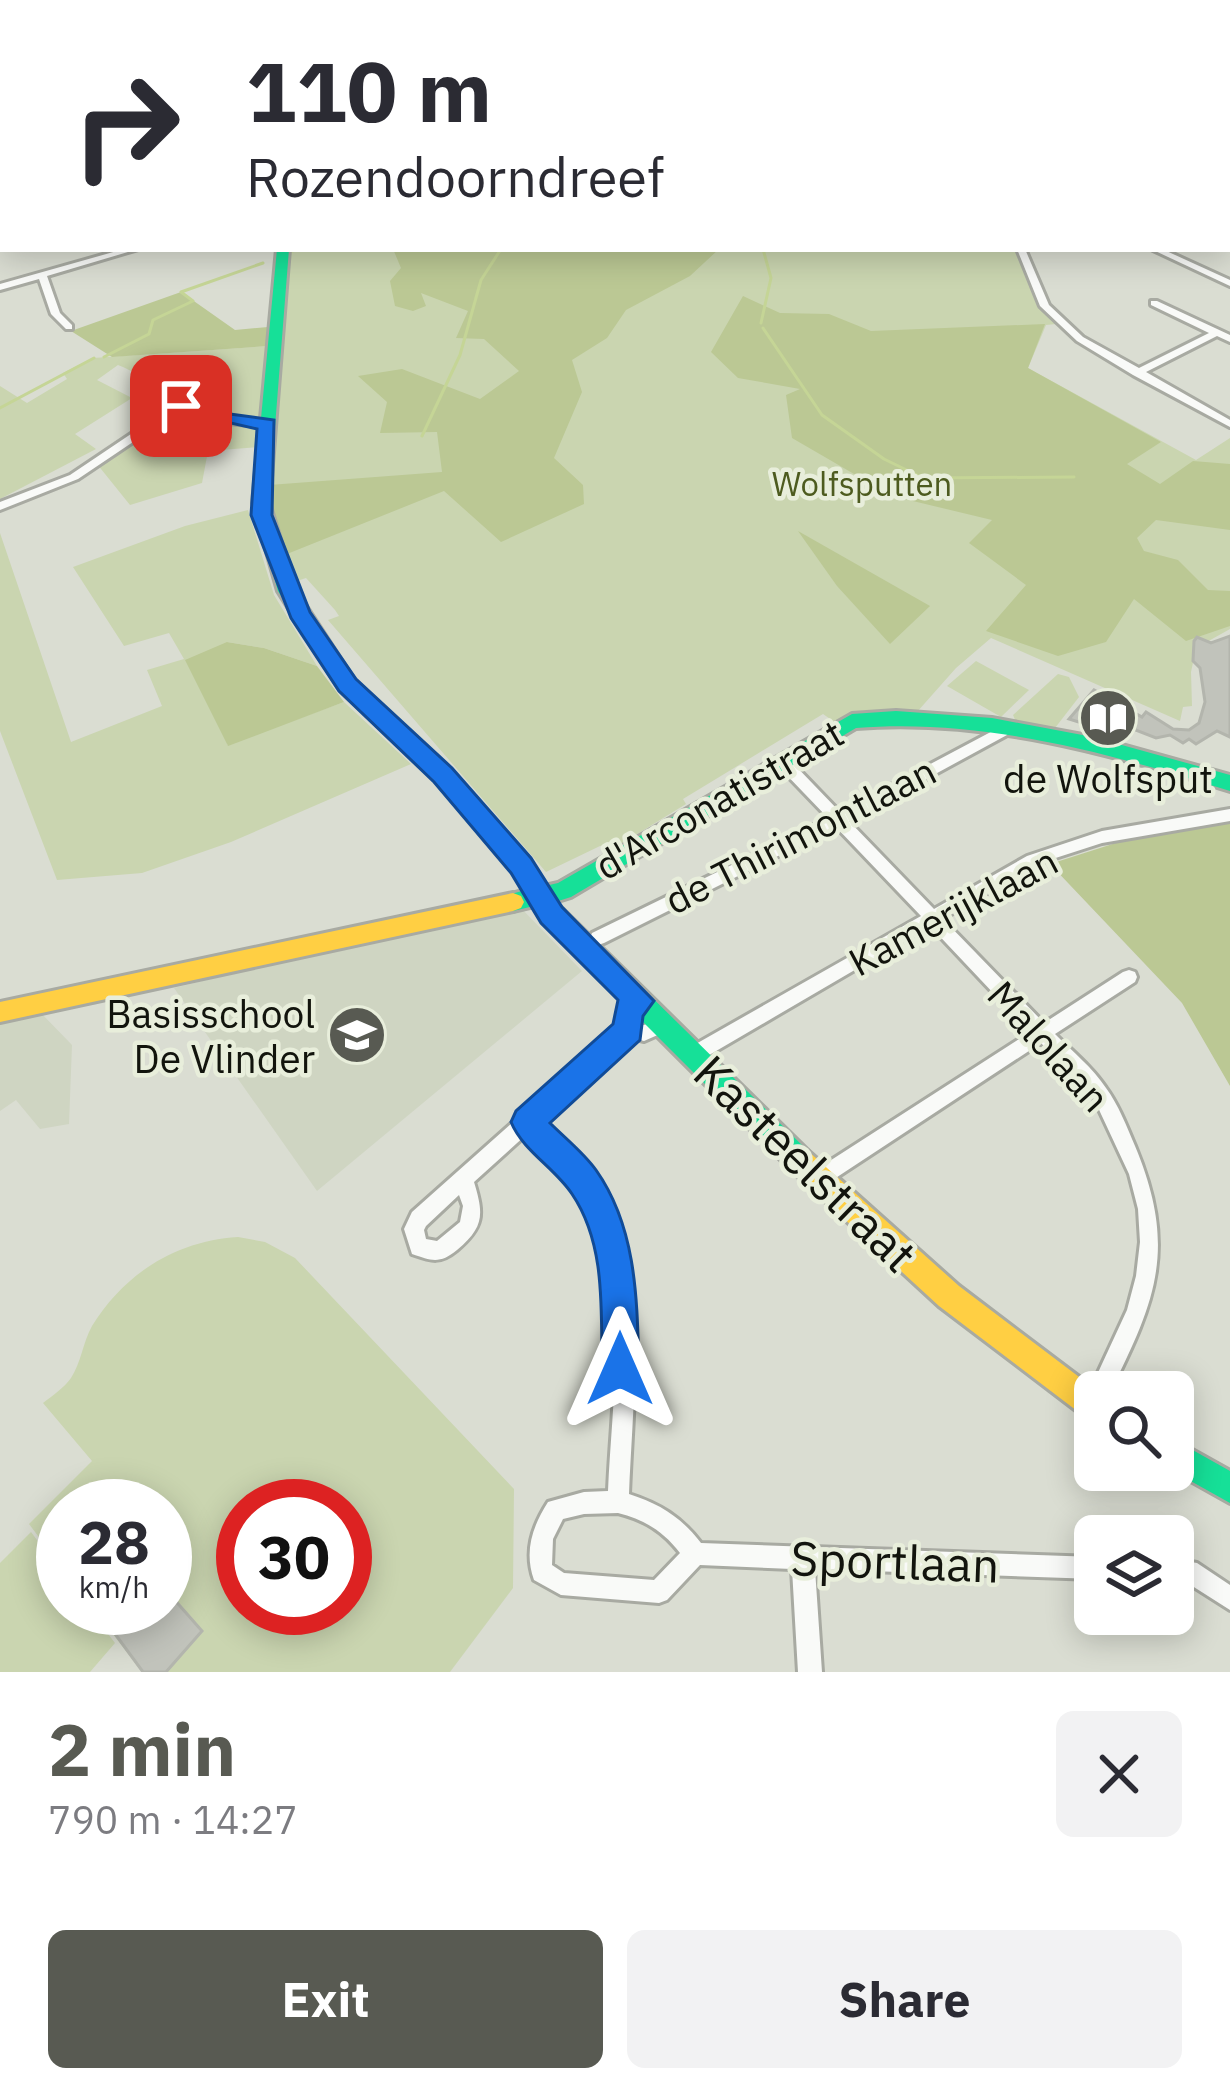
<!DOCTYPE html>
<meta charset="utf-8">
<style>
body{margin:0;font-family:"IBM Plex Sans",sans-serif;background:#f2f2f3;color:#2b2b33;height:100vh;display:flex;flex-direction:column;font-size:45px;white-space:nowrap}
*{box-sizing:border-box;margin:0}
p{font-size:39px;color:#7c7c81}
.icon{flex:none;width:66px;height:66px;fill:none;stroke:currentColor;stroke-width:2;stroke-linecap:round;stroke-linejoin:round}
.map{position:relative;height:1672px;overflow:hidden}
.drawer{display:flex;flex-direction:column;background:#fff;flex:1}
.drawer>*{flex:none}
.banner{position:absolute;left:0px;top:0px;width:1230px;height:252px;box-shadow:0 6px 30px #0003;background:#fff;color:#2b2b33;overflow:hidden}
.tools{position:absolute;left:1074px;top:1371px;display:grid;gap:24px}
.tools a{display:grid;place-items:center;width:120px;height:120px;border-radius:18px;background:#fff;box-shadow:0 6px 30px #0003;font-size:60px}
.speed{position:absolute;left:36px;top:1479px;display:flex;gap:24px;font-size:60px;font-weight:700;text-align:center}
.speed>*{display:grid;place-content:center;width:156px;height:156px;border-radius:50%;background:#fff;box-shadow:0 6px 30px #0003;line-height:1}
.speed small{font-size:30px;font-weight:400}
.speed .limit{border:18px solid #d22;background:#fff;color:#111}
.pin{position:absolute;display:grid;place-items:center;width:102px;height:102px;color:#fff;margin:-51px;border-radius:24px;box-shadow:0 6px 18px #0006}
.me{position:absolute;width:132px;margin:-66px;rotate:0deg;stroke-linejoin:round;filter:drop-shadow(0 0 9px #0008)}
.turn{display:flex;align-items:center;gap:42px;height:252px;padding:0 48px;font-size:54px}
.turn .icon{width:156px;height:156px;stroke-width:2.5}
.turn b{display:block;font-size:84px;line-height:102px}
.round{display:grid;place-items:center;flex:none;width:126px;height:126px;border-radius:18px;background:#f2f2f3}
.summary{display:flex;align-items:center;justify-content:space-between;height:204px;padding:0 48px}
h1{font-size:72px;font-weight:700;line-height:90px;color:#585a52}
.cta{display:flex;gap:24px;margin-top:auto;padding:24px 48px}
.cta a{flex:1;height:138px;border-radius:18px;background:#585a52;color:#fff;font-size:48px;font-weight:700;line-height:138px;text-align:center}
.cta a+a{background:#f2f2f3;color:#2b2b33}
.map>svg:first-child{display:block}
.built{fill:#cfd5c2}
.green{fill:#cad5b0;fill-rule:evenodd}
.forest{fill:#bbc894}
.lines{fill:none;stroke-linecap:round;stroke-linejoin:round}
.stream{stroke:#c5d596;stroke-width:3}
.building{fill:#c1c3bb;stroke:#b3b5ad;stroke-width:3}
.street-casing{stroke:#a8aaa2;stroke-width:6}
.fast-casing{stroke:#a8aaa2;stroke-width:6}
.slow-casing{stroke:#a8aaa2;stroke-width:6}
.street{fill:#f9faf8;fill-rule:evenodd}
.fast{fill:#16e098;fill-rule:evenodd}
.slow{fill:#ffcf43;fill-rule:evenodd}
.route{fill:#1a73e8;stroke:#114b97;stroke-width:3}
.labels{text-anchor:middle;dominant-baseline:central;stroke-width:9;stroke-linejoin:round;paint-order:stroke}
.far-park-label{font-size:33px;fill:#4d5b1f;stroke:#e8eedb}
.poi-label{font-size:39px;fill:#12140d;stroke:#e8eedb}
.street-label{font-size:39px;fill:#12140d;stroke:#e8eedb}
.near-street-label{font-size:48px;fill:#12140d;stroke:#e8eedb}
</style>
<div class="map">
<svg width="1230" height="1672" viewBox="0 0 1230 1672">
<rect width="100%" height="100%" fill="#daddd2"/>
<g class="built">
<polygon points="518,905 582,971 317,1191 174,988"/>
<polygon points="39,1011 72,1045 69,1124 40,1129 16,1100 0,1111 0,1020"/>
</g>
<g class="green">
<polygon points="399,0 999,0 397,3"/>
<polygon points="299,249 1016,249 1040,306 1056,324 1046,325 1028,368 1196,460 1230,438 1230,629 1196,648 1191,672 1192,706 1183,707 1180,721 991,638 956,668 917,712 869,710 836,723 823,714 683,799 686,804 621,844 600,846 546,872 328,620 339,616 335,610 306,578 291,583 269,485 289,252"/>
<path d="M269 346 260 447 208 451 202 483 130 505 97 464 156 427 174 432 201 413C161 402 155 379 118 365L97 380 132 398 75 434 96 449 0 499V386L27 403 67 379 63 373 93 358Z"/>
<polygon points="248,510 274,595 317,666 264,648 227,642 227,745 344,702 411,764 231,842 142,873 57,880 0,731 0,533 71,742 162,706 147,670 184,659 169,633 124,646 73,567 185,526"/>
<polygon points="976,661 1029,690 1001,717 947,686"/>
<polygon points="1058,674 1069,677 1079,697 1055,728 1016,722 1013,715"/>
<path d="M238 1237 265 1242 295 1258 514 1489 513 1588 450 1672H142L93 1608H165V1506H63V1569L29 1524 92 1461 43 1403C52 1396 65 1387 71 1378 81 1363 83 1342 92 1326 125 1273 176 1241 238 1237ZM243 1506H345V1608H243Z"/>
<polygon points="31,1532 63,1575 63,1608 88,1608 115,1643 90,1672 0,1672 0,1563"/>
</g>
<g class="forest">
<polygon points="393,249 719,249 690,276 626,310 607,338 572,360 582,392 554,458 583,485 584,504 501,542 444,491 282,556 265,514 269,485 442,472 437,432 380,433 387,402 358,376 402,369 480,399 519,371 484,339 456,338 468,311 421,293 426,306 413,311 395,306 390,281 401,268"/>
<polygon points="181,292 235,330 268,327 269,346 112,357 71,331"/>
<polygon points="743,296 780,313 829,314 871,331 1045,324 1028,368 1161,442 1127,464 1160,484 1193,461 1230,464 1230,530 1156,520 1137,538 1144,551 1178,560 1208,590 1230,591 1230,626 1186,641 1134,599 1106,642 1058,656 986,631 1026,585 969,543 992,520 892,496 792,438 786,395 800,389 738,378 711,352"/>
<polygon points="798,531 930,606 890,644 837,586"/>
<polygon points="227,642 264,648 317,666 344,702 228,746 185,660"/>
<polygon points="1230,822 1230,1086 1182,1003 1050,864 1122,841"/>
</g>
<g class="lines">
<g class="stream">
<polyline points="289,252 298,249"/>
<polyline points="761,323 771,278 763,249"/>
<polyline points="763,328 822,415 884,459 923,478 1074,477"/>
<polyline points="104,357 149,334 153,320 193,301 181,292 263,263"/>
<polyline points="0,408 94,358"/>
<polyline points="422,436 460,355 481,280 501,249"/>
</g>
</g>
<g class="building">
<polygon points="1230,636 1230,737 1217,731 1196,744 1189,739 1183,743 1170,735 1156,738 1123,725 1117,734 1069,719 1094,690 1142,717 1146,712 1173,729 1189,730 1199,723 1205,702 1200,668 1193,661 1194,641 1197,637 1211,643"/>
<polygon points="165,1589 202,1631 166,1672 143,1672 96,1608 165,1608"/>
</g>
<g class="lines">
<g class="street-casing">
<g id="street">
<polygon points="1062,0 1068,0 1067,3 1061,3"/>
<polygon points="1227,27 1230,28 1230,32 1227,31"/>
<polygon points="1227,58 1230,59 1230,63 1227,62"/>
<rect x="0" y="74" width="3" height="4"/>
<rect x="0" y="189" width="3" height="4"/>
<polygon points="124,249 138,249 47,276 60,313 72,325 72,329 66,329 51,314 39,279 0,290 0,284"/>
<polygon points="1017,249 1025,249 1049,305 1083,337 1139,368 1209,333 1151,305 1151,301 1157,301 1230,335 1230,342 1217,336 1146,372 1230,420 1230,427 1133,375 1077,341 1040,306"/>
<polygon points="1151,249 1162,249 1230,280 1230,286"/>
<polygon points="177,403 185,403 230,417 267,421 272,424 267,427 229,423 182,409 78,479 0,510 0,502 70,475"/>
<path d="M1002 726 1009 731 1007 735 849 821 934 909 1027 856 1102 831 1230 809V821L1102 843 1037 864 943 919 1044 1023 1123 972 1129 970 1135 972 1137 977 1135 982 1055 1034C1072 1051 1093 1068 1106 1088 1118 1104 1127 1127 1135 1146 1177 1247 1157 1299 1110 1392H1095V1401L1092 1399 1089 1392 1127 1310 1136 1276 1140 1242 1138 1209 1129 1174 1094 1099 1041 1043 825 1185 818 1188 811 1185 809 1179 811 1173 1030 1032 930 926 699 1061 693 1063 687 1061 684 1055 687 1049 921 916 836 827 604 943 598 945 592 943 590 938 592 933 828 818 778 766 776 762 778 758H788L840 812Z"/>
<path d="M638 994 644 996 646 1001 637 1014V1024L644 1025 663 1017 669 1020 671 1025 669 1030 644 1041 632 1038 540 1122C557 1139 578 1155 591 1176 651 1270 633 1389 629 1494 660 1504 681 1517 701 1543L1095 1557V1579L815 1569 822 1672H798L792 1569 700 1565 667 1600 659 1603 561 1595 534 1580C524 1552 532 1527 548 1502L584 1492 608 1491C612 1394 633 1276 578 1189 565 1168 544 1151 527 1134L474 1182C484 1215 484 1227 457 1250 440 1264 432 1261 412 1254L404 1229 412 1212 620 1027C620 1011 622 1000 638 994ZM459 1195 463 1206 460 1222 437 1241 426 1239 424 1230 426 1226ZM618 1513C645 1520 663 1531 680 1553L654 1580 564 1573 552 1565 553 1539 563 1519 584 1514Z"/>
<polygon points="1173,1559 1197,1563 1230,1585 1230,1610 1186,1582 1173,1581"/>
</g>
</g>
<g class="fast-casing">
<g id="fast">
<path d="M277 249H289L269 503 296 591 354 680 450 770 529 859 545 886 558 883 852 714 896 711 992 718 1093 737 1230 775V791C1109 753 984 718 856 728L571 897 555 902 808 1151 812 1160 808 1169 799 1172 790 1169 543 922 534 906 513 911 505 908 502 902 505 896 525 890 513 871 436 780 340 690 278 591 253 503Z"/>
<polygon points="1173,1439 1230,1471 1230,1503 1171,1470"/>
</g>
</g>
<g class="slow-casing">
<g id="slow">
<polygon points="513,893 521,896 524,902 521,908 513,911 0,1022 0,1002"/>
<polygon points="799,1148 808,1151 959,1286 1099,1392 1095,1392 1095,1422 1085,1417 939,1306 790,1169 786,1160 790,1151"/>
</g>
</g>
<use href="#street" class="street"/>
<use href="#fast" class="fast"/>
<use href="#slow" class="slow"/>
</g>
<path class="route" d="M181 400 230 414 274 420 272 515 310 612 356 679 452 768 531 858 562 907 654 1001 643 1016 640 1040 550 1123C565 1138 584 1153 596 1170 637 1228 637 1300 639 1369L634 1382 620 1387 607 1382 602 1369C601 1310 606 1244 572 1194 555 1168 523 1151 511 1122L516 1111 613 1024 618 1000 541 923 511 873 434 782 339 691 291 618 251 515 257 429 174 410 171 406Z"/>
<defs>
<g id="library-disc" transform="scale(3)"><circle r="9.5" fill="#585a52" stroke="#e8eedb"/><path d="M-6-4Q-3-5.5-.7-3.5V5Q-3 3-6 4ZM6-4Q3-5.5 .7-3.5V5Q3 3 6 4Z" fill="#fff"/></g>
<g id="school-disc" transform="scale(3)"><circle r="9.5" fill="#585a52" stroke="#e8eedb"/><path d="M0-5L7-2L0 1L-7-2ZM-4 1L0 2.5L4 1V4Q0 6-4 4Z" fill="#fff"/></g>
</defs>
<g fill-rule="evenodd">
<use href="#library-disc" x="1108" y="718"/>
<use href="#school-disc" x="357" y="1035"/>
</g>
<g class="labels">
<g class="far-park-label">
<text x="862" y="483">Wolfsputten</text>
</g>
<g class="poi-label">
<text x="1108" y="778">de Wolfsput</text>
<text x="315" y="1013" text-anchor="end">Basisschool<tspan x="315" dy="45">De Vlinder</tspan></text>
</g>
<g class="street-label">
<text transform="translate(719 799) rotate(-30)">d'Arconatistraat</text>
<text transform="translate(800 835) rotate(-27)">de Thirimontlaan</text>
<text transform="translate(953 911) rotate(-28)">Kamerijklaan</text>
<text transform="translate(1049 1046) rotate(48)">Malolaan</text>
</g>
<g class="near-street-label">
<text transform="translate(806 1163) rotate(44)">Kasteelstraat</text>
<text transform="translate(895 1561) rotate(2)">Sportlaan</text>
</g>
</g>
</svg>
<div class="tools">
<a><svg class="icon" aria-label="search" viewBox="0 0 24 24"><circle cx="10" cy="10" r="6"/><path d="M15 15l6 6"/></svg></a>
<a><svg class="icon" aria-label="layers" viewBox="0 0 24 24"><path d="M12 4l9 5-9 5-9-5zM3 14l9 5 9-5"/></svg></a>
</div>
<div class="speed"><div>28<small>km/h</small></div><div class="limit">30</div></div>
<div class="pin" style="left:181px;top:406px;background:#d93025"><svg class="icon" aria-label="arrive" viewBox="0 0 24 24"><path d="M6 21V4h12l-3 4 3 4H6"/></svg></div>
<svg class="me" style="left:620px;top:1369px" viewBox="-20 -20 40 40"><path d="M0-17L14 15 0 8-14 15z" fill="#1a73e8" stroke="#fff" stroke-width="4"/></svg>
<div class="banner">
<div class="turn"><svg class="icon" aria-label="right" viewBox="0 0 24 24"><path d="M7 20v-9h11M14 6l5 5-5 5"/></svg><div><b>110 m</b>Rozendoorndreef</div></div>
</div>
</div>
<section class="drawer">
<div class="summary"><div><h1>2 min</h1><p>790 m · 14:27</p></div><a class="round"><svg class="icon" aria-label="close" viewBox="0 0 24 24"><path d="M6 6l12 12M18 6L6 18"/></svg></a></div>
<div class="cta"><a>Exit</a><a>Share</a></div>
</section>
